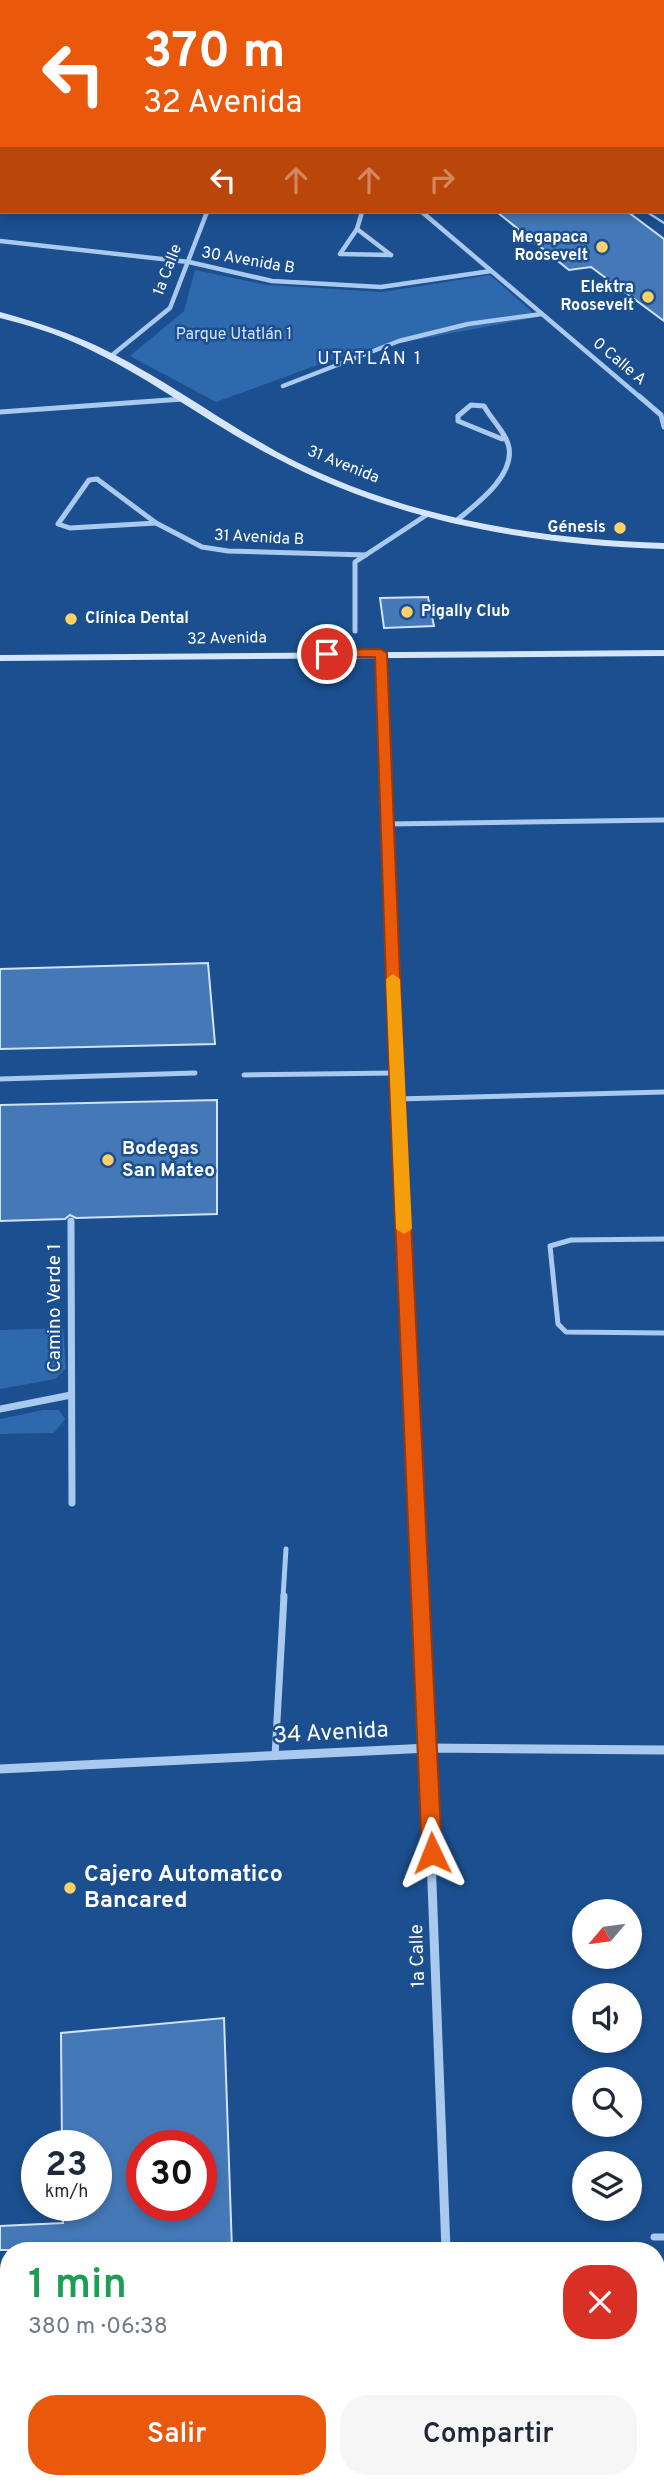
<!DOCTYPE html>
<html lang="es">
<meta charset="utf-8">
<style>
body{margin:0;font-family:Overpass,sans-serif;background:#f6f6f7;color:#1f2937;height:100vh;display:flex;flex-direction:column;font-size:26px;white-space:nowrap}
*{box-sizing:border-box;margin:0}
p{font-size:23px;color:#747a83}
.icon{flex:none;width:38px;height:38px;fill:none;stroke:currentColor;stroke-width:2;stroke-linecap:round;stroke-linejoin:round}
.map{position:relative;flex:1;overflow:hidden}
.panel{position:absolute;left:0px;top:2242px;width:665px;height:247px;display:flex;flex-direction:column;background:#fff;border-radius:28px 28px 0 0;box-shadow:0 4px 10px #0003}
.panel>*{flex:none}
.hud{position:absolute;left:0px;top:0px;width:665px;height:214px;box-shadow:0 4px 10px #0003;background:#ea580c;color:#fff;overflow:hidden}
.needle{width:46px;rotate:241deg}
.fabs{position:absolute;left:572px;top:1899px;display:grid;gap:14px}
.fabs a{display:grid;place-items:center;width:70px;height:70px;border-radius:50%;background:#fff;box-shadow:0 4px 10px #0003;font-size:35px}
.speed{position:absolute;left:21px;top:2130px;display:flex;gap:14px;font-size:35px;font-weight:700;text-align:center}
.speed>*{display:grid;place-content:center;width:91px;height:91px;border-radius:50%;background:#fff;box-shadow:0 4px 10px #0003;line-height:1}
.speed small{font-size:18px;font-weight:400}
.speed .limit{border:10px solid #d22;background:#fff;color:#111}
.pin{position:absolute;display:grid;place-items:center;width:60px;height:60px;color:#fff;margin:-30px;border:4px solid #fff;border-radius:50%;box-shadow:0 2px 7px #0007}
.me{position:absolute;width:77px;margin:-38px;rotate:358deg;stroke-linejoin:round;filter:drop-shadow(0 0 5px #0008)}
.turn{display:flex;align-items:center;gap:24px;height:147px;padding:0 28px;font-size:32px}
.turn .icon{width:91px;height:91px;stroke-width:2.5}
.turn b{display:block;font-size:49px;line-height:60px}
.lanes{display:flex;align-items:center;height:66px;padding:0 28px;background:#0003;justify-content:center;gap:35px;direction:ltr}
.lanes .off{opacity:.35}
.round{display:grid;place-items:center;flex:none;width:74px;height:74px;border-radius:28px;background:#f6f6f7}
.overview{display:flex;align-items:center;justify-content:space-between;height:119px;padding:0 28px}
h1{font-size:42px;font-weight:600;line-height:52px;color:#1e9e55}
.action{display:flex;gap:14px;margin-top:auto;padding:14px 28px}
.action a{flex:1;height:80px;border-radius:28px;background:#ea580c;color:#fff;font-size:28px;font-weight:600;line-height:80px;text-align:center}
.action a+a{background:#f6f6f7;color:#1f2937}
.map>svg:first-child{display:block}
.green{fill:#2e69ad}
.building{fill:#4478b7;stroke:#cfe3fa;stroke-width:2;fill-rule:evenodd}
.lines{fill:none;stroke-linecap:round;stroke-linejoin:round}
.lane-far2{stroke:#a9c9ee;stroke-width:2.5}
.lane-far1{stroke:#a9c9ee;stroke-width:5}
.lane{stroke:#a9c9ee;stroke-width:7}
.street-far3{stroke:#a9c9ee;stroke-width:4.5}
.street-far2{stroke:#a9c9ee;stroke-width:5}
.street-far1{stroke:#a9c9ee;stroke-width:7}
.street{stroke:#a9c9ee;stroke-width:9}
.secondary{fill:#d6e6fa;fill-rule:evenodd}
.highway{fill:#fff;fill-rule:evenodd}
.route{fill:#ea580c;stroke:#983908;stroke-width:2}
.slow{fill:#f59e0b}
.poi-dot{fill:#ffd166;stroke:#1b4f8f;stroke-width:2.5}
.labels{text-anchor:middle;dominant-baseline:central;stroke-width:5;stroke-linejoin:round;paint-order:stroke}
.far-poi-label{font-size:16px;font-weight:bold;fill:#fff;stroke:#1b4f8f;text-anchor:end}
.far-street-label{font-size:16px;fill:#fff;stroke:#1b4f8f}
.far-park-label{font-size:16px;fill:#cfe3fa;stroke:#1b4f8f}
.far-neighbourhood-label{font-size:18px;letter-spacing:2px;fill:#fff;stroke:#1b4f8f}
.poi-label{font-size:19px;font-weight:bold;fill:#fff;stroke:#1b4f8f;text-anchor:start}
.street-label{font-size:19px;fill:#fff;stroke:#1b4f8f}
.near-street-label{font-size:23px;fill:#fff;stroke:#1b4f8f}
.near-poi-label{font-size:23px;font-weight:bold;fill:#fff;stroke:#1b4f8f;text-anchor:start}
</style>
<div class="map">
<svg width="664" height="2487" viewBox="0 0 664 2487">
<rect width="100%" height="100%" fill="#1b4f8f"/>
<g class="green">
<polygon points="195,270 267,285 382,292 490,275 538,317 356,351 216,402 130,356 184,311"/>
<polygon points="63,1328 66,1368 55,1379 0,1389 0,1330"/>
<polygon points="43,1410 59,1410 65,1419 54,1433 0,1434 0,1419"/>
</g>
<g class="building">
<polygon points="497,212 628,212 664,239 664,321 591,267 569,270"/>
<polygon points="428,597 434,626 384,628 380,598"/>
<polygon points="208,963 215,1044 0,1049 0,969"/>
<polygon points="217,1100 217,1214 76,1218 70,1215 65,1219 0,1221 0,1105"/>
<path d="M224 2018 232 2250H0V2226L63 2223V2205H96V2146H62L61 2033ZM142 2146H201V2205H142Z"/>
</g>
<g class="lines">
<g class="lane-far2">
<polyline points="553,0 559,2"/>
<polyline points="647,212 664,223"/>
</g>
<g class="lane-far1">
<polyline points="244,1075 396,1073"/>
<polyline points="0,1079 195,1073"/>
<polyline points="397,1099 664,1092"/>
<polyline points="664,1239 571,1240 550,1246 558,1324 566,1332 664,1333"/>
<polyline points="283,1597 286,1549"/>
</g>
<g class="lane">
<polyline points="275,1756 284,1596"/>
<polyline points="654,2237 664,2237"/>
</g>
<g class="street-far3">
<polyline points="362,212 357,229 340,254 391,255"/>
<polyline points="422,212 641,398"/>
<polyline points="357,229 391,255"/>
<polyline points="0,241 189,262 272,281 381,287 491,271"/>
<polyline points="111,356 170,308 207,212"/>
<polyline points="283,386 399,341 468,324 542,314"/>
</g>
<g class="street-far2">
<polyline points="639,396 661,415 664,427"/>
<polyline points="0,412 183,399"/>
<polygon points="97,479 156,523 70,528 58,524 89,480"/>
<path d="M456 521C475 505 514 477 509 448 507 434 491 419 484 406L471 405 458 416V421L502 439"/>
<polyline points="156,523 202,547 228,551 366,555"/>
<polyline points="355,631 355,562 428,514"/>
<polyline points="381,653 390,917"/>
<polyline points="388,824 664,820"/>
</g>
<g class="street-far1">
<polyline points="390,915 422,1597"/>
<polyline points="71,1221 72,1503"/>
<polyline points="0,1409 71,1395"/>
</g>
<g class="street">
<polyline points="421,1596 446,2250"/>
<polyline points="0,1769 429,1748 664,1750"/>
<polyline points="454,2480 454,2487"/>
</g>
<g class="secondary">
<path d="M0 312C29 320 58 329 86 341 154 371 214 417 279 453 397 516 532 539 664 543V549C530 545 393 521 274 457 208 423 148 376 80 345 54 333 28 325 0 318Z"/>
<polygon points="664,650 664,656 0,661 0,655"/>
</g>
<g class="highway">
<polygon points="68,0 78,0 79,2 69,2"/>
<polygon points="0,32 2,32 0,39"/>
<rect x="0" y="55" width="2" height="6"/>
<rect x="663" y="73" width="1" height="6"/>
<rect x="663" y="143" width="1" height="8"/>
<rect x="663" y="158" width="1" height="8"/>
<polygon points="663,177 664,178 664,186 663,185"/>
</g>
</g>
<polygon class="route" points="381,649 387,653 405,1099 442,1853 439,1859 425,1859 422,1853 390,1099 375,657 327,657 321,654 327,650"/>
<polygon class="slow" points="393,974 400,979 412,1229 404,1234 396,1229 386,979"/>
<g class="poi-dot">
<circle cx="602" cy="247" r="7"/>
<circle cx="648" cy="297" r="7"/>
<circle cx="620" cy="528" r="7"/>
<circle cx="407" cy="612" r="7"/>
<circle cx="71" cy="619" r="7"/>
<circle cx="108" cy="1160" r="7"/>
<circle cx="70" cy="1888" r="7"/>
</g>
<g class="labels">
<g class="far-poi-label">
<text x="588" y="238">Megapaca<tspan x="588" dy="18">Roosevelt</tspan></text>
<text x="634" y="288">Elektra<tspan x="634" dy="18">Roosevelt</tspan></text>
<text x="606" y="528">Génesis</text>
<text x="421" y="612" text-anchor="start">Pigally Club</text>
<text x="85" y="619" text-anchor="start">Clínica Dental</text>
</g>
<g class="far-street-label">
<text transform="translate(248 261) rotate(10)">30 Avenida B</text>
<text transform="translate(168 270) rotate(-69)">1a Calle</text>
<text transform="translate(619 362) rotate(40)">0 Calle A</text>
<text transform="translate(343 465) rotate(22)">31 Avenida</text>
<text transform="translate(259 538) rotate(3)">31 Avenida B</text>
<text transform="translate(227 639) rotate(-1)">32 Avenida</text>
</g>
<g class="far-park-label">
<text x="234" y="335">Parque Utatlán 1</text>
</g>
<g class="far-neighbourhood-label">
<text x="370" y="359">UTATLÁN 1</text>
</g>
<g class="poi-label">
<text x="122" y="1149">Bodegas<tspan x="122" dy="22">San Mateo</tspan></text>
</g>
<g class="street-label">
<text transform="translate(55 1308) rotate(-90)">Camino Verde 1</text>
<text transform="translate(418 1956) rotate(-92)">1a Calle</text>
</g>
<g class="near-street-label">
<text transform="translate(331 1734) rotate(-3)">34 Avenida</text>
</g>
<g class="near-poi-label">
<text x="84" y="1875">Cajero Automatico<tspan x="84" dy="26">Bancared</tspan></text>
</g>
</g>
</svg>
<div class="fabs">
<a><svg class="needle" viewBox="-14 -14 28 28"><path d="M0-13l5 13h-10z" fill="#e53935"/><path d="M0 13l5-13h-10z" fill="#747a83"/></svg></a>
<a><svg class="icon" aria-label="sound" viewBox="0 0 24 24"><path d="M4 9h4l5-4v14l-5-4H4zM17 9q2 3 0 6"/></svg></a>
<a><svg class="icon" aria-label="search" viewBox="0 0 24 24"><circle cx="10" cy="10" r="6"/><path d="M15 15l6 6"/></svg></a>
<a><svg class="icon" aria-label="layers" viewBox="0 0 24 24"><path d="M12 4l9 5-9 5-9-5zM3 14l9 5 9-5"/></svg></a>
</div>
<div class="speed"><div>23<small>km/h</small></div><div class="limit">30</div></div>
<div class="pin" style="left:327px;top:654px;background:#d93025"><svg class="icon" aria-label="arrive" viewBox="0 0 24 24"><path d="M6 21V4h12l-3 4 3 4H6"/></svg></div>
<svg class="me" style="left:432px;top:1853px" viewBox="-20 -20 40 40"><path d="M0-17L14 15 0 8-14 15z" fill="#ea580c" stroke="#fff" stroke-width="4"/></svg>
<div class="hud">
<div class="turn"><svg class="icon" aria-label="left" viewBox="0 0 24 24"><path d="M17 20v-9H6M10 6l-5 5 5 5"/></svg><div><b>370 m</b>32 Avenida</div></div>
<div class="lanes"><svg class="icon" aria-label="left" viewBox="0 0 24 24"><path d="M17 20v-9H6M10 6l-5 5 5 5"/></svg><svg class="icon off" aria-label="ahead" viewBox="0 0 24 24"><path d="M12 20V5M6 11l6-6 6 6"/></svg><svg class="icon off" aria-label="ahead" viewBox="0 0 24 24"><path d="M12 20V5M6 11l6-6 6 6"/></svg><svg class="icon off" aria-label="right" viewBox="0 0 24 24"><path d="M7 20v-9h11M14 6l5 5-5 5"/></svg></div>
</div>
<section class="panel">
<div class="overview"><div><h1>1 min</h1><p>380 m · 06:38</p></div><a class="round" style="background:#d93025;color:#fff"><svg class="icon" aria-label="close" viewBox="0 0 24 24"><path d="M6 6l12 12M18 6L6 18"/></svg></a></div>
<div class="action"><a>Salir</a><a>Compartir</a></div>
</section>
</div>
